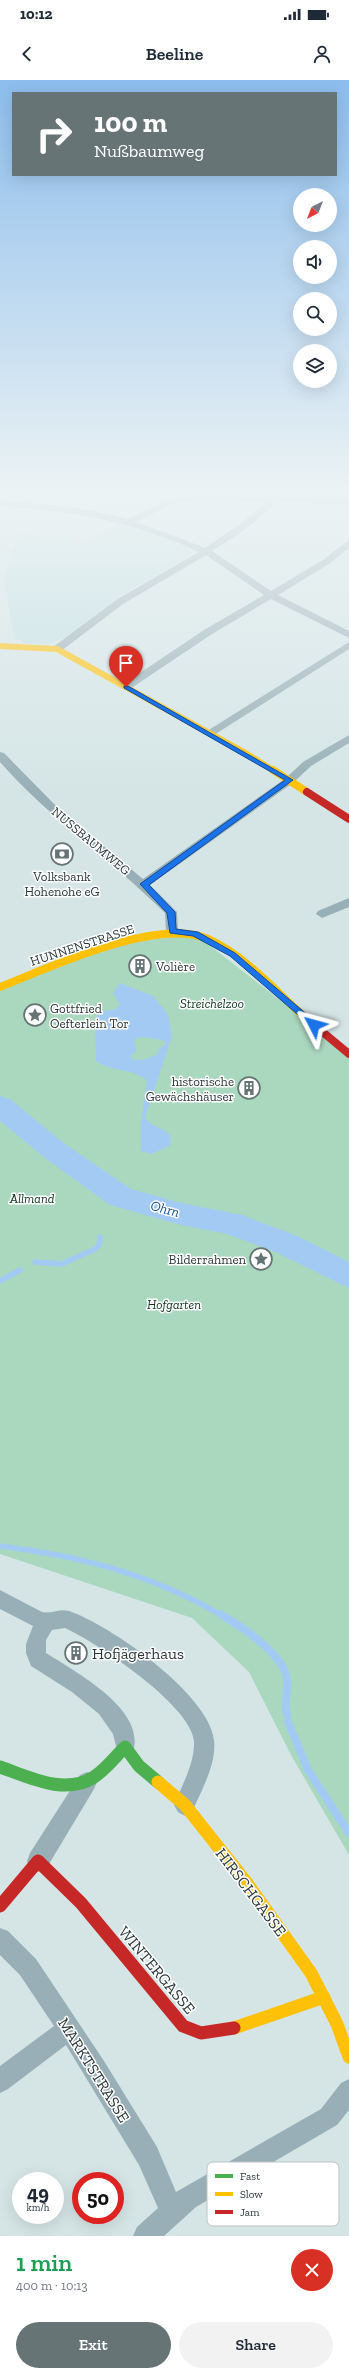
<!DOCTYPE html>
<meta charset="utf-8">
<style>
body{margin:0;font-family:"Zilla Slab",serif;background:#f2f2f3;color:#1f2937;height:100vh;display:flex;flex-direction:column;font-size:15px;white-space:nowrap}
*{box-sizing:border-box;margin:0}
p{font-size:13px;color:#747a83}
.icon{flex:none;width:22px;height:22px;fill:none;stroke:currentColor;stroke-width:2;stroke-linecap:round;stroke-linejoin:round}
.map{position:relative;height:2156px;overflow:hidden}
.panel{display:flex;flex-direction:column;background:#fff;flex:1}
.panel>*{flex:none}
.hud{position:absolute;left:12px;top:12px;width:325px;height:84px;border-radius:0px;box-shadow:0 4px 16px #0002;background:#667475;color:#fff;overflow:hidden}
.needle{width:26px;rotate:222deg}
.tools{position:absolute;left:293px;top:108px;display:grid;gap:8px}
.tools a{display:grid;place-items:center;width:44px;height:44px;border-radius:50%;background:#fff;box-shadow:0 4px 16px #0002;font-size:20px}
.speed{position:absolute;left:12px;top:2092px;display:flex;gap:8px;font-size:20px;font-weight:700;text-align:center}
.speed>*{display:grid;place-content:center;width:52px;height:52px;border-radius:50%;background:#fff;box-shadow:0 4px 16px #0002;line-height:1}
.speed small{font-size:10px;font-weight:400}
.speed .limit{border:6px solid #d22;background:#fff;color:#111}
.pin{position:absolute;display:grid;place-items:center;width:34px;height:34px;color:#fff;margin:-41px -17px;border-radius:50% 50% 50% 0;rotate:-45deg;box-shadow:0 0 4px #0007}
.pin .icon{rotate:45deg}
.me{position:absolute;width:44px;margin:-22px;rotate:309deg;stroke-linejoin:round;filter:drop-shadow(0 0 3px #0008)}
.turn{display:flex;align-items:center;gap:14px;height:84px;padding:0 16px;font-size:18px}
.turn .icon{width:52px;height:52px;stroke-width:2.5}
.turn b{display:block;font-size:28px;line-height:34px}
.round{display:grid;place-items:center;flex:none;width:42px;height:42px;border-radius:21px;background:#f2f2f3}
.summary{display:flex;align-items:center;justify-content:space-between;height:68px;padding:0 16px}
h1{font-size:24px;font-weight:600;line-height:30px;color:#1e9e55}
.action{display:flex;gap:8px;margin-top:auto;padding:8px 16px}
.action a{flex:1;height:46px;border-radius:24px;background:#667475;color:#fff;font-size:16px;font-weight:600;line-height:46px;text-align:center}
.action a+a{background:#f2f2f3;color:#1f2937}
.status{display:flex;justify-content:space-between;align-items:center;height:28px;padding:0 20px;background:#fff;direction:ltr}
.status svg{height:11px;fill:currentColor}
header{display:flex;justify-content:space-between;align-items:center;height:52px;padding:0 16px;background:#fff;font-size:18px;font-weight:600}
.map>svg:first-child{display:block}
.built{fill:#c2dfe1}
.green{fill:#aad8bf}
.water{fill:#a3caf3;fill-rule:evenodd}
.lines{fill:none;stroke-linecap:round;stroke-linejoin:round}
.stream-far1{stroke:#a3caf3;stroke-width:5.5}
.stream{stroke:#a3caf3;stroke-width:8}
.river{fill:#a3caf3;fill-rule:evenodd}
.street{fill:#98afb7;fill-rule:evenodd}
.fast{stroke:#4caf50;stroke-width:13}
.slow-far2{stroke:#ffc107;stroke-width:6}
.slow-far1{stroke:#ffc107;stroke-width:8}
.slow{stroke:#ffc107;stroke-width:13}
.jam-far1{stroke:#c62828;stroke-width:8}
.jam{stroke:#c62828;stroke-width:13}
.route{fill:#1a73e8;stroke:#114b97}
.labels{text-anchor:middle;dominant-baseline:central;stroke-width:3;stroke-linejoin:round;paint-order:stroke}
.street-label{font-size:13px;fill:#2b3738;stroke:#fff}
.poi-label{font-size:13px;fill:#2b3738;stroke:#fff;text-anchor:start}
.park-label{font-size:13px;font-style:italic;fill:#0d351e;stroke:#fff}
.water-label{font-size:14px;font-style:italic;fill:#0a4e8d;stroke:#fff}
.near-poi-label{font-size:16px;fill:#2b3738;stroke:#fff;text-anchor:start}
.near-street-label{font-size:16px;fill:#2b3738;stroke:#fff}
.key{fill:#fff;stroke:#bfc3c3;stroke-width:1}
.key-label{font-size:11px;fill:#2b3738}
</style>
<div class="status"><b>10:12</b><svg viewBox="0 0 49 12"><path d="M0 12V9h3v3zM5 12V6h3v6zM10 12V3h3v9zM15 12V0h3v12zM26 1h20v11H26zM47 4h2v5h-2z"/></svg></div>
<header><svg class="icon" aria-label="back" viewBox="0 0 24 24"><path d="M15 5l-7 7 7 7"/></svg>Beeline<svg class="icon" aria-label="person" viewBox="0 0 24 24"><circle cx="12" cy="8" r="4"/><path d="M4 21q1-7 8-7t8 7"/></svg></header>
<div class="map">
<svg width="349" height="2156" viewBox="0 0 349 2156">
<rect width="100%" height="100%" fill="#d5e5e6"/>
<polygon class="built" points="119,442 167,458 187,467 191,473 180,482 124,513 64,558 48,564 23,563 21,559 15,560 3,499 19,454 89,463"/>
<polygon class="green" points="195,854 349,974 349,1775 291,1675 249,1592 192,1538 0,1474 0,903 126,863"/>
<path class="water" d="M120 903 153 916 168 934 172 956 145 1038C153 1048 163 1047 171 1056L170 1066 151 1074 141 1071V1041L147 1000C129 987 114 993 96 981L95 939 100 932 116 929 120 924 113 914ZM143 957 162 960 166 964 158 969V974C149 978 140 983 131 978V975L137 971 134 962 137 958Z"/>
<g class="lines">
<g class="stream-far1">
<polyline points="35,1182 62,1184 95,1169 99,1165 100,1157"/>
<polyline points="0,1201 20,1190"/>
<path d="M0 1466C25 1470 51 1473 76 1479 125 1490 177 1509 221 1535"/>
</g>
<g class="stream">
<path d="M220 1534C239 1545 284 1574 287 1599 289 1611 283 1620 287 1635"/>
<polyline points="288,1642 308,1690 349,1753"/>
</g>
<polygon class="river" points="0,1016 10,1019 65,1064 131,1109 181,1123 242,1135 295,1155 349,1182 349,1208 273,1171 227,1154 181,1145 110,1125 45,1078 0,1041"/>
<g class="street">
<path d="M193 415 349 418V424L277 422 246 449 212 471 271 511 323 480 349 460V468L329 484 278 515 349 551V558L271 519 212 554 130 609H122V605L204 550 264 515 206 475 123 524 61 571H53V567L116 520 199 472C135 442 70 430 0 426V420L79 428 128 439 168 419ZM193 421 267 422 239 445 205 468 137 442 173 423Z"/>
<polygon points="349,562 349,569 214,655 210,656 204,653"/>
<path d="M349 655V663L311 686 294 702 150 805 177 832 178 851 172 855 166 851 165 833C112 780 50 739 0 682V672L4 673 60 730 143 799 286 698 303 682Z"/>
<polygon points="349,818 349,827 322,838 316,834 318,831"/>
<path d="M0 1510 42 1532C51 1534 60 1528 69 1531 110 1545 209 1614 214 1660 217 1684 201 1711 192 1732L185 1736 178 1732 174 1725C182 1705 195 1683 194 1661 191 1625 96 1562 65 1548L52 1550 46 1560V1573C74 1591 150 1631 132 1674L125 1677 118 1674 113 1654 99 1634 72 1612 31 1586 26 1573V1564L33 1546 0 1529Z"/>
<polygon points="87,1692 94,1695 97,1702 94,1709 46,1789 38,1792 30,1789 27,1781 30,1773 80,1695"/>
<polygon points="0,1848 8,1851 36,1879 104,1981 157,2067 176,2112 321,2029 341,2003 349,1999 349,2030 337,2045 196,2127 164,2156 133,2156 137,2147 158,2128 139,2085 66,1965 8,2009 0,2013 0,1986 54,1946 20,1895 0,1875"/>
</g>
<path class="fast" d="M0 1687C29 1697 65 1716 94 1697 106 1689 115 1677 125 1667L139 1686 158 1702"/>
<polyline class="slow-far2" points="0,566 57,569 247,674 274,691"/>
<g class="slow-far1">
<polyline points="273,690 307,712"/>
<path d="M0 907C51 887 156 837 208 859 246 876 276 912 307 939"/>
</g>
<g class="slow">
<polyline points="158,1702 185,1725 246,1802 311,1893 337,1944 349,1977"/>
<polyline points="234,1948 324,1917"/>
</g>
<g class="jam-far1">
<polyline points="307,712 349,739"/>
<polyline points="307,939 349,974"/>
</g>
<polyline class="jam" points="0,1826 38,1781 81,1823 183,1946 201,1953 234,1948"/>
</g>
<linearGradient id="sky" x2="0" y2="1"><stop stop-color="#8cbdec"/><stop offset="0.58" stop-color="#ecf3f4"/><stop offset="1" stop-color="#ecf3f4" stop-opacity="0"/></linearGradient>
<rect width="349" height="711" fill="url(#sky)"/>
<polygon class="route" points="124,606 128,606 293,700 149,805 175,832 176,849 198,852 235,873 317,943 317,947 312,947 230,876 193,856 170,853 167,833 140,804 285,700 124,608"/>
<defs>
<g id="bank-ring" transform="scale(1.15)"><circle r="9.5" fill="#fff" stroke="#667475" stroke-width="1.5"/><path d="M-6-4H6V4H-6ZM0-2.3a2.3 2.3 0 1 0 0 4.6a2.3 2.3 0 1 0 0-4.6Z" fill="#667475"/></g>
<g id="building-ring" transform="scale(1.15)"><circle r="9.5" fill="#fff" stroke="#667475" stroke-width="1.5"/><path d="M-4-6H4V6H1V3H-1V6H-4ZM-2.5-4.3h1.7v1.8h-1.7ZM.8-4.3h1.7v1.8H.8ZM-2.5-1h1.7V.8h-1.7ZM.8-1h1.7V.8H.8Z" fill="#667475"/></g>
<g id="sight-ring" transform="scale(1.15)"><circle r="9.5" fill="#fff" stroke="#667475" stroke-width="1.5"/><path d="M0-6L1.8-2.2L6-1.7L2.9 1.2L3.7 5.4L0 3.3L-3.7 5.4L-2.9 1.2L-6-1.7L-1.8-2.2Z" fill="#667475"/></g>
</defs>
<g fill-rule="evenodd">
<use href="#bank-ring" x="62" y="774"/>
<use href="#building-ring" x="140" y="886"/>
<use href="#sight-ring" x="35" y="935"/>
<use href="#building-ring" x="249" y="1008"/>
<use href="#sight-ring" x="261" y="1179"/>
<use href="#building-ring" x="76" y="1573"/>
</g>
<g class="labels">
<g class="street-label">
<text transform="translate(91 761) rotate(40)">NUSSBAUMWEG</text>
<text transform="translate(82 865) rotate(-18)">HUNNENSTRASSE</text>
</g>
<g class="poi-label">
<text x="62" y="796" text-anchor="middle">Volksbank<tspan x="62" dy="15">Hohenohe eG</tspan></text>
<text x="156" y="886">Volière</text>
<text x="50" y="928">Gottfried<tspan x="50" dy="15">Oefterlein Tor</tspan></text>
<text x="234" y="1001" text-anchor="end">historische<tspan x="234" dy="15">Gewächshäuser</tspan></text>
<text x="246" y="1179" text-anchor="end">Bilderrahmen</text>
</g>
<g class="park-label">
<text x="212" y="923">Streichelzoo</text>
<text x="32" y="1118">Allmand</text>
<text x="174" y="1224">Hofgarten</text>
</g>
<g class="water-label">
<text transform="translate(165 1129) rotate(15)">Ohrn</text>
</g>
<g class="near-poi-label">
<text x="92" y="1573">Hofjägerhaus</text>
</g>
<g class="near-street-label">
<text transform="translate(251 1812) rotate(53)">HIRSCHGASSE</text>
<text transform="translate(157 1890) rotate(50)">WINTERGASSE</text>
<text transform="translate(94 1990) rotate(58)">MARKTSTRASSE</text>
</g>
</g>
<rect x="207" y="2082" width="132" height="64" rx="6" class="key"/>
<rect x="215" y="2094" width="18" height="4" fill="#4caf50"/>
<rect x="215" y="2112" width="18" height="4" fill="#ffc107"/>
<rect x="215" y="2130" width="18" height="4" fill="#c62828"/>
<g class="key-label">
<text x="240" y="2100">Fast</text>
<text x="240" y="2118">Slow</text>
<text x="240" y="2136">Jam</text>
</g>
</svg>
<div class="tools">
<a><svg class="needle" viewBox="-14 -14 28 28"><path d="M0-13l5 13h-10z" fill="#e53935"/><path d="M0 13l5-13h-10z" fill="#747a83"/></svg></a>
<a><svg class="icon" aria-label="sound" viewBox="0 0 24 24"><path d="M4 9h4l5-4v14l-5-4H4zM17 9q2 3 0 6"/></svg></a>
<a><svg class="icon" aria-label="search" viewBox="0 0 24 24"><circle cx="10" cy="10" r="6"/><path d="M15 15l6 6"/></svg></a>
<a><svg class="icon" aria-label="layers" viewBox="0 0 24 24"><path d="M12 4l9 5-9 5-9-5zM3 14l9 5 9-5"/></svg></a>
</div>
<div class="speed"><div>49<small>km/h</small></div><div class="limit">50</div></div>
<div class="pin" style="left:126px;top:607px;background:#d93025"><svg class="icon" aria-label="arrive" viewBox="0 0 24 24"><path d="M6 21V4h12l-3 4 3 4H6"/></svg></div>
<svg class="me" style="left:314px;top:945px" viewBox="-20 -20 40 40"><path d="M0-17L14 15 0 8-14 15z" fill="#1a73e8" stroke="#fff" stroke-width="4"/></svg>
<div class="hud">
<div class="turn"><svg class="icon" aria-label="right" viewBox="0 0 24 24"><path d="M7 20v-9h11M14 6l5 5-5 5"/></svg><div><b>100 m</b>Nußbaumweg</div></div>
</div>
</div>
<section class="panel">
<div class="summary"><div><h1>1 min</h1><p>400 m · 10:13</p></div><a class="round" style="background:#d93025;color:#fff"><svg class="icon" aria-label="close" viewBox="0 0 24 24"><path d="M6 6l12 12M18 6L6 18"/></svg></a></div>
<div class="action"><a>Exit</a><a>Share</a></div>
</section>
